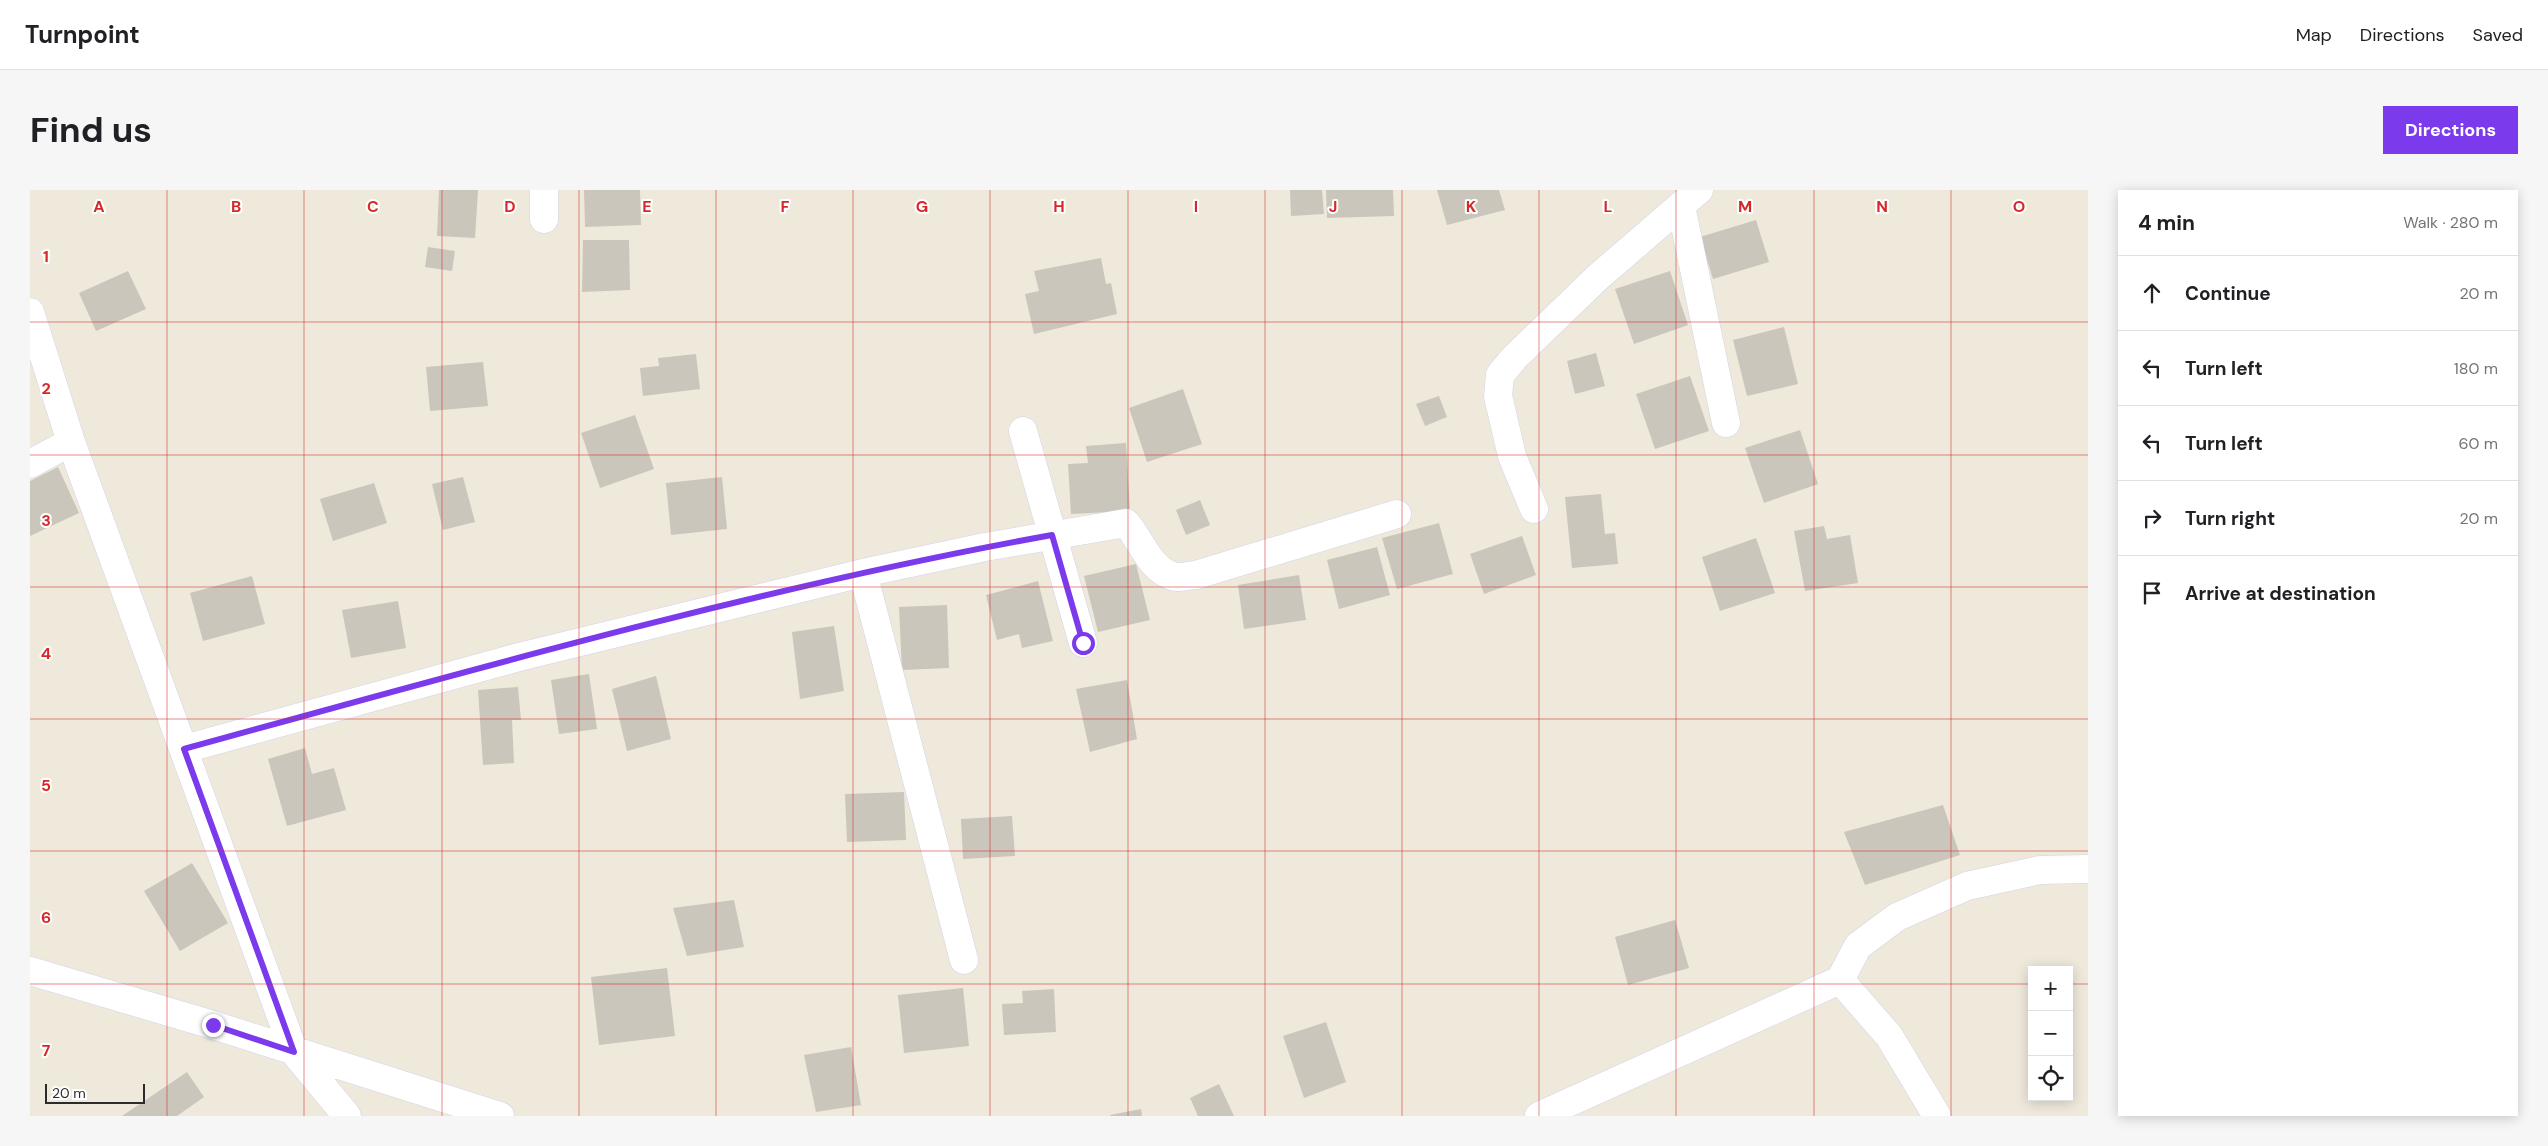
<!DOCTYPE html>
<meta charset="utf-8">
<style>
:root{--surface:#fff;--page:#f6f6f6;--text:#202124;--muted:#757577;--line:#e0e0e0;--accent:#7c3aed}
body{margin:0;font-family:"DM Sans",sans-serif;background:var(--page);color:var(--text)}
.controls{position:absolute;right:15px;bottom:15px;display:grid;overflow:hidden;border-radius:0px;box-shadow:0 2px 12px #0003}
.controls button{width:45px;height:45px;display:grid;place-items:center;padding:0;border:0;border-bottom:1px solid var(--line);background:var(--surface);color:var(--text);font:25px sans-serif}
.scale{position:absolute;left:15px;bottom:12px;width:100px;box-sizing:border-box;padding-left:5px;border:2px solid #2b2b2b;border-top:0;font-size:14px;line-height:18px;white-space:nowrap;color:#2b2b2b;-webkit-text-stroke:4px #fff;paint-order:stroke}
.stop{position:absolute;width:15px;height:15px;margin:-11px;border:4px solid #7c3aed;border-radius:50%;background:#fff}
.stop.end{background:#7c3aed;border-color:#fff;box-shadow:0 1px 5px #0008}
.list{margin:0;padding:0;list-style:none}
h2{display:flex;justify-content:space-between;align-items:center;height:65px;margin:0;padding:0 20px;font-size:21px}
h2 small{font-size:16px;font-weight:400;color:var(--muted)}
.list li{display:grid;grid-template-columns:32px 1fr auto;gap:15px;align-items:center;box-sizing:border-box;height:75px;padding:0 20px;border-top:1px solid var(--line)}
.list b{display:block;font-size:19px;white-space:nowrap}
.list em{font-size:16px;font-style:normal;color:var(--muted)}
.icon{flex:none;width:28px;height:28px;fill:none;stroke:currentColor;stroke-width:2;stroke-linecap:round;stroke-linejoin:round}
.map{position:relative;flex:none;width:2058px;height:926px;overflow:hidden;border-radius:0px}
header{display:flex;align-items:center;gap:30px;box-sizing:border-box;height:70px;padding:0 25px;background:var(--surface);border-bottom:1px solid var(--line)}
header strong{font-size:24px}
nav{display:flex;gap:28px;margin-inline-start:auto;font-size:18px}
.intro{display:flex;align-items:center;justify-content:space-between;box-sizing:border-box;height:120px;padding:0 30px}
h1{margin:0;font-size:35px}
.button{padding:12px 22px;border-radius:0px;background:var(--accent);color:#fff;font-size:18px;font-weight:700}
main{display:flex;gap:30px;padding:0 30px}
aside{flex:1;background:var(--surface);border-radius:0px;box-shadow:0 2px 12px #0003}
.map>svg:first-child{display:block}
.building{fill:#cac6bc}
.lines{fill:none;stroke-linecap:round;stroke-linejoin:round}
.minor-casing{stroke:#d1d3e6;stroke-width:29}
.minor{stroke:#fff;stroke-width:28}
.route{stroke:#7c3aed;stroke-width:6}
.grid{fill:none;stroke:#d62828;stroke-width:1;stroke-opacity:0.55}
.grid-label{font-size:16px;text-anchor:middle;font-weight:bold;fill:#d62828;stroke:#fff;stroke-width:4;stroke-linejoin:round;paint-order:stroke}
</style>
<header>
<strong>Turnpoint</strong>
<nav><a>Map</a><a>Directions</a><a>Saved</a></nav>
</header>
<div class="intro"><h1>Find us</h1><a class="button">Directions</a></div>
<main>
<div class="map">
<svg width="2058" height="926" viewBox="0 0 2058 926">
<rect width="100%" height="100%" fill="#efe9dc"/>
<path class="building" d="M 409,0 L 448,0 L 445,48 L 407,46 Z
M 554,0 L 610,0 L 611,35 L 555,37 Z
M 1260,0 L 1292,0 L 1294,24 L 1261,26 Z
M 1296,0 L 1363,0 L 1364,26 L 1297,28 Z
M 1407,0 L 1469,0 L 1475,20 L 1417,35 Z
M 1726,30 L 1739,72 L 1683,89 L 1670,47 Z
M 553,50 L 599,50 L 600,100 L 552,102 Z
M 398,57 L 425,61 L 422,81 L 395,77 Z
M 1071,68 L 1076,94 L 1081,93 L 1087,124 L 1004,144 L 995,104 L 1009,101 L 1004,81 Z
M 98,81 L 116,119 L 66,141 L 49,103 Z
M 1640,81 L 1658,135 L 1604,154 L 1585,99 Z
M 1754,137 L 1768,194 L 1717,206 L 1703,150 Z
M 1566,163 L 1575,196 L 1545,204 L 1537,171 Z
M 666,164 L 670,199 L 613,206 L 610,178 L 629,176 L 628,168 Z
M 453,172 L 458,216 L 400,221 L 396,177 Z
M 1660,186 L 1679,241 L 1625,259 L 1606,204 Z
M 1153,199 L 1172,254 L 1117,272 L 1099,218 Z
M 1409,206 L 1417,227 L 1395,236 L 1386,214 Z
M 605,225 L 624,279 L 570,298 L 551,243 Z
M 1770,240 L 1788,294 L 1734,313 L 1715,258 Z
M 1096,253 L 1100,321 L 1041,324 L 1038,274 L 1058,273 L 1056,256 Z
M 28,277 L 49,323 L 0,346 L 0,291 Z
M 433,287 L 445,332 L 413,340 L 402,294 Z
M 692,287 L 697,339 L 641,345 L 636,293 Z
M 344,293 L 357,333 L 303,351 L 290,309 Z
M 1571,304 L 1575,344 L 1585,343 L 1588,374 L 1542,378 L 1535,307 Z
M 1170,310 L 1180,335 L 1156,345 L 1146,320 Z
M 1409,333 L 1423,384 L 1367,399 L 1352,348 Z
M 1794,336 L 1797,349 L 1820,345 L 1828,393 L 1775,401 L 1764,341 Z
M 1492,346 L 1506,385 L 1454,404 L 1440,364 Z
M 1726,348 L 1745,403 L 1690,421 L 1672,367 Z
M 1347,357 L 1360,405 L 1309,419 L 1297,370 Z
M 1106,374 L 1120,430 L 1068,442 L 1054,386 Z
M 1269,385 L 1276,430 L 1214,439 L 1208,395 Z
M 222,386 L 235,434 L 173,451 L 160,403 Z
M 1008,391 L 1023,451 L 992,458 L 989,444 L 967,450 L 956,405 Z
M 368,411 L 376,458 L 321,468 L 312,420 Z
M 917,415 L 919,478 L 872,480 L 869,417 Z
M 804,436 L 814,501 L 770,509 L 762,442 Z
M 559,484 L 567,539 L 529,544 L 521,490 Z
M 626,486 L 641,549 L 597,561 L 582,499 Z
M 1097,490 L 1107,549 L 1060,562 L 1046,499 Z
M 488,497 L 491,530 L 482,530 L 484,573 L 453,575 L 448,500 Z
M 275,558 L 282,584 L 304,578 L 316,620 L 257,636 L 238,569 Z
M 874,602 L 876,650 L 817,652 L 815,604 Z
M 1913,615 L 1930,665 L 1835,695 L 1814,642 Z
M 982,626 L 985,666 L 933,669 L 931,629 Z
M 162,673 L 198,733 L 150,761 L 114,701 Z
M 704,710 L 714,757 L 657,766 L 643,718 Z
M 1645,730 L 1659,778 L 1598,795 L 1585,747 Z
M 637,778 L 645,846 L 569,855 L 561,787 Z
M 933,798 L 939,856 L 874,863 L 868,805 Z
M 1024,799 L 1026,842 L 974,845 L 972,814 L 993,813 L 992,801 Z
M 1296,832 L 1316,892 L 1274,908 L 1253,846 Z
M 821,857 L 831,915 L 786,922 L 774,865 Z
M 157,882 L 174,907 L 147,926 L 92,926 Z
M 1189,894 L 1204,926 L 1168,926 L 1160,908 Z
M 1111,919 L 1112,926 L 1081,926 L 1080,925 Z"/>
<g class="lines">
<defs>
<path id="minor" d="M 514,0 L 514,29
M 1651,16 L 1696,233
M 0,122 L 41,252 L 264,862 L 317,926
M 993,241 L 1053,453
M 0,274 L 41,252
M 1504,319 L 1482,266 L 1468,206 L 1470,185 L 1484,168 L 1568,87 L 1669,0
M 833,383 L 934,770
M 154,559 L 489,467 L 833,383 L 955,357 L 1096,333 C 1111,350 1119,378 1142,386 C 1148,389 1159,385 1166,385 L 1367,324
M 0,781 L 183,835 L 470,926
M 1810,790 L 1859,846 L 1907,926
M 1509,926 L 1810,790 L 1828,756 L 1867,727 L 1937,696 L 2010,680 L 2058,679"/>
</defs>
<use href="#minor" class="minor-casing"/>
<use href="#minor" class="minor"/>
</g>
<g class="lines">
<path class="route" d="M 183,835 L 264,862 L 154,559 C 441,480 729,398 1022,345 L 1053,453"/>
</g>
<path class="grid" d="M 137,0 L 137,926M 274,0 L 274,926M 412,0 L 412,926M 549,0 L 549,926M 686,0 L 686,926M 823,0 L 823,926M 960,0 L 960,926M 1098,0 L 1098,926M 1235,0 L 1235,926M 1372,0 L 1372,926M 1509,0 L 1509,926M 1646,0 L 1646,926M 1784,0 L 1784,926M 1921,0 L 1921,926M 0,132 L 2058,132M 0,265 L 2058,265M 0,397 L 2058,397M 0,529 L 2058,529M 0,661 L 2058,661M 0,794 L 2002,794M 2039,794 L 2058,794"/>
<g class="grid-label">
<text x="69" y="22">A</text>
<text x="206" y="22">B</text>
<text x="343" y="22">C</text>
<text x="480" y="22">D</text>
<text x="617" y="22">E</text>
<text x="755" y="22">F</text>
<text x="892" y="22">G</text>
<text x="1029" y="22">H</text>
<text x="1166" y="22">I</text>
<text x="1303" y="22">J</text>
<text x="1441" y="22">K</text>
<text x="1578" y="22">L</text>
<text x="1715" y="22">M</text>
<text x="1852" y="22">N</text>
<text x="1989" y="22">O</text>
<text x="16" y="72">1</text>
<text x="16" y="204">2</text>
<text x="16" y="336">3</text>
<text x="16" y="469">4</text>
<text x="16" y="601">5</text>
<text x="16" y="733">6</text>
<text x="16" y="866">7</text>
</g>
</svg>
<div class="controls">
<button>+</button>
<button>−</button>
<button><svg class="icon" aria-label="locate" viewBox="0 0 24 24"><circle cx="12" cy="12" r="6"/><path d="M12 2v4M12 18v4M2 12h4M18 12h4"/></svg></button>
</div>
<div class="scale">20 m</div>
<div class="stop" style="left:1053px;top:453px"></div>
<div class="stop end" style="left:183px;top:835px"></div>
</div>
<aside>
<h2>4 min<small>Walk · 280 m</small></h2>
<ul class="list">
<li><svg class="icon" aria-label="ahead" viewBox="0 0 24 24"><path d="M12 20V5M6 11l6-6 6 6"/></svg><div><b>Continue</b></div><em>20 m</em></li>
<li><svg class="icon" aria-label="left" viewBox="0 0 24 24"><path d="M17 20v-9H6M10 6l-5 5 5 5"/></svg><div><b>Turn left</b></div><em>180 m</em></li>
<li><svg class="icon" aria-label="left" viewBox="0 0 24 24"><path d="M17 20v-9H6M10 6l-5 5 5 5"/></svg><div><b>Turn left</b></div><em>60 m</em></li>
<li><svg class="icon" aria-label="right" viewBox="0 0 24 24"><path d="M7 20v-9h11M14 6l5 5-5 5"/></svg><div><b>Turn right</b></div><em>20 m</em></li>
<li><svg class="icon" aria-label="arrive" viewBox="0 0 24 24"><path d="M6 21V4h12l-3 4 3 4H6"/></svg><div><b>Arrive at destination</b></div></li>
</ul>
</aside>
</main>
